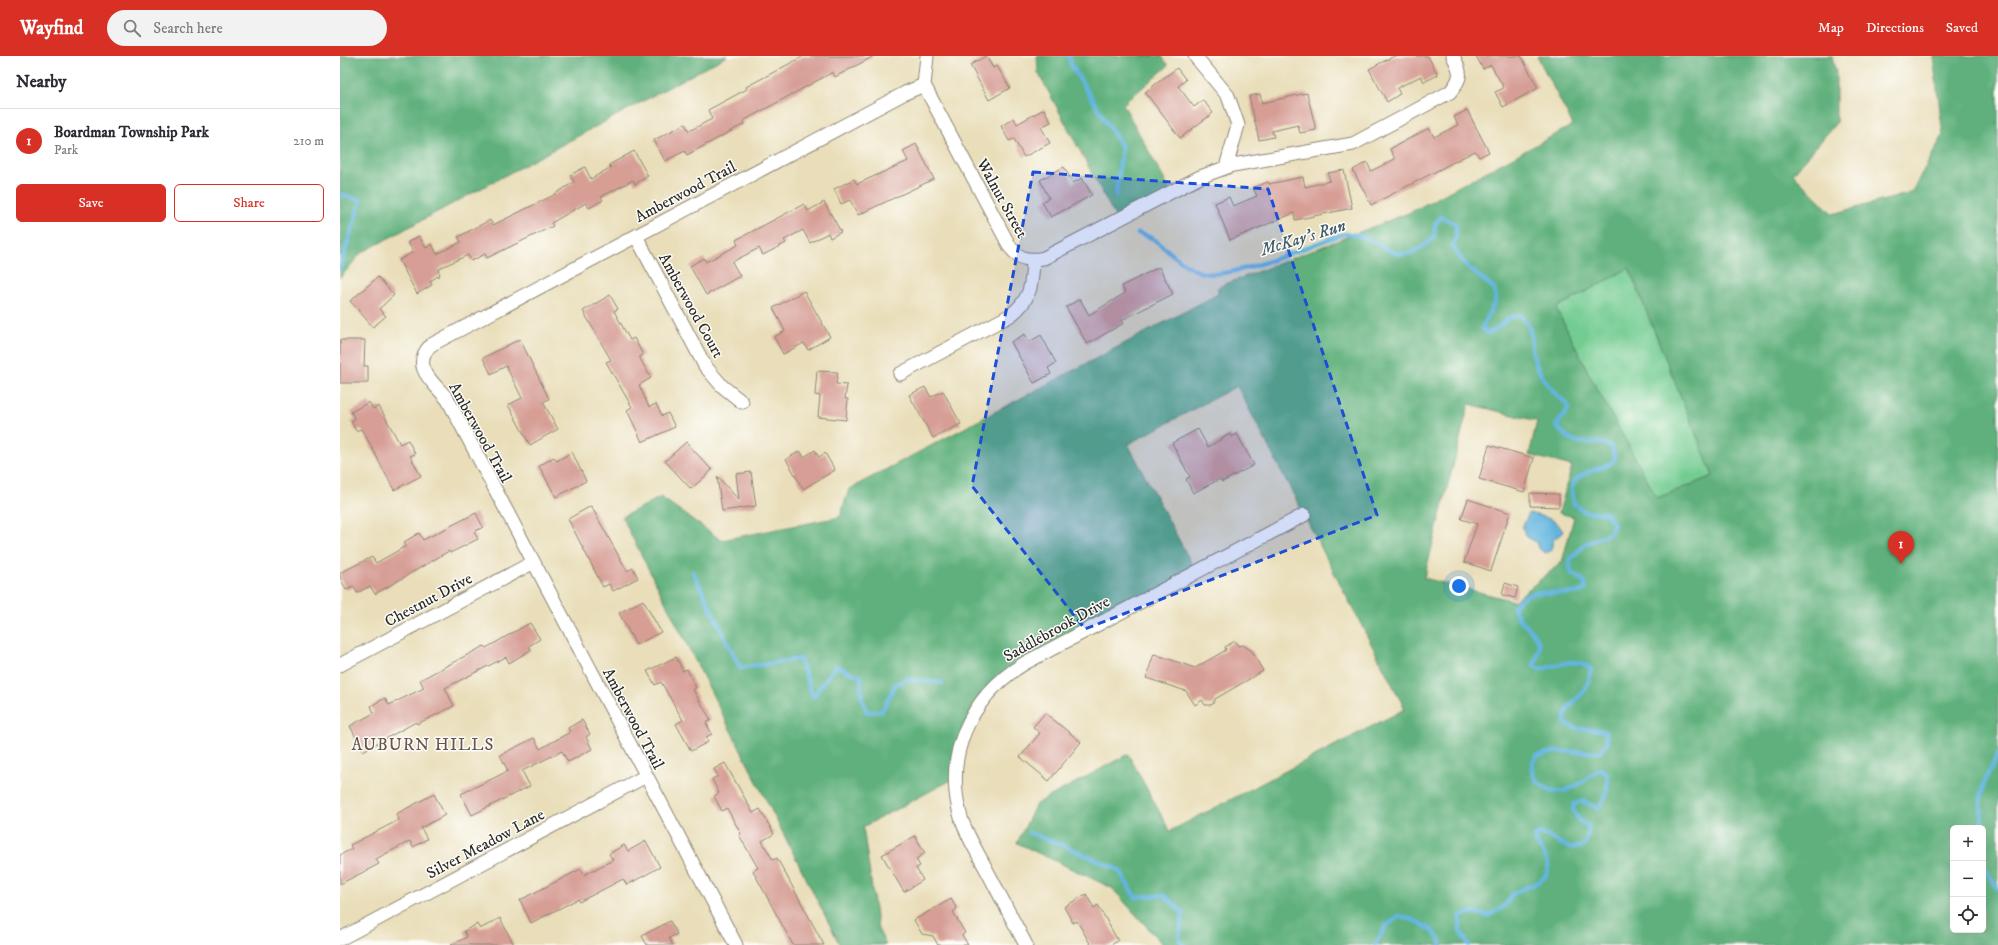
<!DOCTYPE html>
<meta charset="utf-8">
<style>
:root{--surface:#fff;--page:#f2f2f3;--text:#2b2b33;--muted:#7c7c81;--line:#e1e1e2;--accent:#d93025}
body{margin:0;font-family:"IM FELL DW Pica",serif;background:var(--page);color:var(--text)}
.controls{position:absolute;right:12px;bottom:12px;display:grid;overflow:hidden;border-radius:6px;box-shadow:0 4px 16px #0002}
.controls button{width:36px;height:36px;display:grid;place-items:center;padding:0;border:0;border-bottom:1px solid var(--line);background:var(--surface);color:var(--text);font:20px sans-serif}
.you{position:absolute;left:1119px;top:530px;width:14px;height:14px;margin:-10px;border:3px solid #fff;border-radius:50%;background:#1a73e8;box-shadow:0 0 0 6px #1a73e833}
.badge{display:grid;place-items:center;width:26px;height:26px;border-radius:50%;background:var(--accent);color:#fff;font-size:13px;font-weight:700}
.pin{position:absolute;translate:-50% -33px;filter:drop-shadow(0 1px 2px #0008)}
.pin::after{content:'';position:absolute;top:21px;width:14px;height:12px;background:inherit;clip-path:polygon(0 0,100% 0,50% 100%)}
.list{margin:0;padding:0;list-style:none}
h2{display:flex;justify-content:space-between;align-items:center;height:52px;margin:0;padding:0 16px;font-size:17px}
h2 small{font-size:13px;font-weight:400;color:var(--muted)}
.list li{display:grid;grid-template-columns:26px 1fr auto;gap:12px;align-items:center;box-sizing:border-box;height:64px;padding:0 16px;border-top:1px solid var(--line)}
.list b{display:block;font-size:15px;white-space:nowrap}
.list p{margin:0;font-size:13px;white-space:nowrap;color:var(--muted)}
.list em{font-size:13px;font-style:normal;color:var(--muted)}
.actions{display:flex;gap:8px;padding:12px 16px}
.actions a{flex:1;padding:9px 0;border:1px solid var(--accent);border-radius:6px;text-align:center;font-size:14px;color:var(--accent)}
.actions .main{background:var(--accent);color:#fff}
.icon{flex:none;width:22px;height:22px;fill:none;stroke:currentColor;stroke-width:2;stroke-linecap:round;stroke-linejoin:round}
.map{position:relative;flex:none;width:1658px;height:889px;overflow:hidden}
header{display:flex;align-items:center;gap:24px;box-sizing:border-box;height:56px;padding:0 20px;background:var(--accent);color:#fff}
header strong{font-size:19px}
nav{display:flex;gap:22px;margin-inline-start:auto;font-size:14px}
.search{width:280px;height:36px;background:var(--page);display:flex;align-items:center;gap:10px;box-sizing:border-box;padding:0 14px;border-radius:22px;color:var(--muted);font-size:15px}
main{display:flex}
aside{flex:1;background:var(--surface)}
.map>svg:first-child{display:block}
.green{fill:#73cc92;stroke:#4f7c5e}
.forest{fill:#5eb07c;stroke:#446e54;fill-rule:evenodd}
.water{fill:#64b5df;stroke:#487085}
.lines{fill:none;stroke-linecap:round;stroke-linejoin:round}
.stream{stroke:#64b5df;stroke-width:4.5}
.building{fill:#d69e95}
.street-casing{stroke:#8a8472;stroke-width:15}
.street{stroke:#fff;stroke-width:13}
.marked{fill:#1d4ed8;fill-opacity:0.2;stroke:#1d4ed8;stroke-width:3;stroke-dasharray:8 5;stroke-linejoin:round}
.labels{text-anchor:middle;stroke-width:3;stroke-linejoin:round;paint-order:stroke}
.street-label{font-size:16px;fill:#2b2b2b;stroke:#fdfcf7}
.water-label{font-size:17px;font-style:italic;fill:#3f5b6a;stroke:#fdfcf7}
.neighbourhood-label{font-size:17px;letter-spacing:1px;fill:#675350;stroke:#fdfcf7}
</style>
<header>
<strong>Wayfind</strong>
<div class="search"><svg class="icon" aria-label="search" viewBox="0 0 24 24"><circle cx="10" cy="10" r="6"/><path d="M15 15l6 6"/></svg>Search here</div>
<nav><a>Map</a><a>Directions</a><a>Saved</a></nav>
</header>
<main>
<aside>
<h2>Nearby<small></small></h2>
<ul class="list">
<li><span class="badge">1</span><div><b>Boardman Township Park</b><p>Park</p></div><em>210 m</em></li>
</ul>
<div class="actions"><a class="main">Save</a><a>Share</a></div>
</aside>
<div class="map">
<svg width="1658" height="889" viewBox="0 0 1658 889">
<rect width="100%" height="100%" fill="#fdfcf7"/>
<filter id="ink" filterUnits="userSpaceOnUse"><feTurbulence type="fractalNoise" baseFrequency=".025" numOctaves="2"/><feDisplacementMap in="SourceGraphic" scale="8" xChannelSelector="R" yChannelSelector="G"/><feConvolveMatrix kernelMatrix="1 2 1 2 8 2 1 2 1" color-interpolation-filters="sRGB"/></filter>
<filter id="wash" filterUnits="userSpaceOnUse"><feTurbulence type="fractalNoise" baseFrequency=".012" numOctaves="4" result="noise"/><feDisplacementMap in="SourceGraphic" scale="16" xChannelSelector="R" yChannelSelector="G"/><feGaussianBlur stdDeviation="0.9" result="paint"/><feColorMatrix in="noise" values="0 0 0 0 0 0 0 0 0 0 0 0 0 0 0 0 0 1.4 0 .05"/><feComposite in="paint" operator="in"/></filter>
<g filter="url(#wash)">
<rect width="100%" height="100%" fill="#e9deb9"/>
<path class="green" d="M 1289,212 L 1373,420 L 1317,442 L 1250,320 L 1216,252 Z"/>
<path class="forest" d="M 0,0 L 387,0 L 21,197 L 0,222 Z
M 697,0 L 822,0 L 828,10 L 783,48 L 831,136 L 777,164 L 698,16 Z
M 1197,0 L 1492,0 L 1496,17 L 1496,67 L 1453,118 L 1493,158 L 1571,137 L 1603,79 L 1593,0 L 1658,0 L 1658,889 L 823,889 L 772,832 L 677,787 L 696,748 L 788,698 L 830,775 L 1065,653 L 897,330 L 788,388 L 856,516 L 685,607 L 638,649 L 615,722 L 523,771 L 538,873 L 546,889 L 500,889 L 282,461 L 321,441 L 381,484 L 500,461 L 509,433 L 878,238 L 878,231 L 1071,156 L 1233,69 ZM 1289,212 L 1373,420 L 1317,442 L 1250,320 L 1216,252 ZM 1129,348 L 1197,365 L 1189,399 L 1232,410 L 1219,457 L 1234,461 L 1222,506 L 1174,545 L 1084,522 ZM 1613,772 L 1643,772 L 1643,874 L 1613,874 Z"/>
<path class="water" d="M 1189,457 C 1203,461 1216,461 1223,476 L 1213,484 L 1211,495 L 1205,497 L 1198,492 L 1196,486 L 1187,481 L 1182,472 Z"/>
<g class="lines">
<path class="stream" d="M 729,0 L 731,9 L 782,91 L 776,139
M 0,138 L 21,144 L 0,212
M 798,177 C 804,179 811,181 815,184 C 830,196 842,209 860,216 C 889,227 972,187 1004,178 C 1043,176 1054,222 1094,181 L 1095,168 L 1101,161 L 1116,168 L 1116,179 L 1113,189 C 1124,212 1135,217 1154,232 L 1156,243 L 1142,272 L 1148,277 C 1160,274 1160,263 1179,259 C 1198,273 1187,289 1196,308 C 1200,318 1208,331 1217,339 C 1222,344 1226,345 1229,352 L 1216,370 C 1222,376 1230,385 1239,386 C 1253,388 1257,384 1271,390 L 1275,402 L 1273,406 C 1261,414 1234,416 1232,432 C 1232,437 1233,443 1234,448 L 1245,456 L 1266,457 L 1274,468 L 1270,477 L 1245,488 L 1229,505 L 1231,517 L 1244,525 L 1246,533 C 1223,546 1193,524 1174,550 C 1176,567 1198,575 1199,589 C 1199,595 1196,604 1194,610 L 1200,613 C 1219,610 1234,599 1251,613 C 1250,619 1249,626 1246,632 C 1239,644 1222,651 1225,667 C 1238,677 1252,670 1266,676 L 1267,687 L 1260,696 C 1235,697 1220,692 1196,700 C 1194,704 1191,711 1192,715 C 1195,728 1211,737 1223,735 C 1237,732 1250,720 1260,712 L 1267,718 C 1268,732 1268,741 1258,752 L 1242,745 L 1234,748 L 1233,753 L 1239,765 L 1249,770 L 1245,789 C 1224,798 1219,781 1198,777 L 1195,781 C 1196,791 1207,798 1208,808 C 1210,829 1185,829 1173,838 C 1170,841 1169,845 1166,848 C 1161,853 1154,857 1148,860 L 1134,856 L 1120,860 L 1120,875 L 1129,889
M 353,516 L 400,612 L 460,603 L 473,641 L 496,610 L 521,621 L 521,640 L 527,656 L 542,655 L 555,629 L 566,623 L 602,627
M 1642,772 C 1643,761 1640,751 1641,740 C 1642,726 1652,712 1658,699
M 689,777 L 725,790 L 779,814 L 795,841 L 824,839 L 843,857 L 839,883 L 843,889
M 1643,810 L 1658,833
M 1035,889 L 1045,871 L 1059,860 C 1074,863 1098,873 1101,889"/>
</g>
<g id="blocks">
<path class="building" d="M 464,0 L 534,0 L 495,21 L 493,16 L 403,65 L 404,68 L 347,99 L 345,95 L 325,105 L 314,84 L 345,68 L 349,75 L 372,63 L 368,54 L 407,33 L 406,31 Z
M 646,0 L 653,12 L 657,10 L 670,32 L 649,44 L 630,9 Z
M 1054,0 L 1088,0 L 1098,19 L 1084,26 L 1081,20 L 1057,32 L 1060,38 L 1047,46 L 1029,13 Z
M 1136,0 L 1181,0 L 1198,32 L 1163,51 L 1155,36 L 1164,32 L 1151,9 L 1143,13 Z
M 837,12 L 846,24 L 838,30 L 854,51 L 863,44 L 873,57 L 840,82 L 805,36 Z
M 967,37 L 976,74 L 960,77 L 958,69 L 932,75 L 934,81 L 919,84 L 909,40 L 920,38 L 922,47 Z
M 704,53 L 711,66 L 701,71 L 710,87 L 684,101 L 674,83 L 669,85 L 661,70 L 674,62 L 677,68 Z
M 1127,54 L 1149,96 L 1139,101 L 1135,95 L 1031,149 L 1013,114 L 1027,106 L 1031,115 L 1055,103 L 1050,93 L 1089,72 L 1094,81 L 1118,69 L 1114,61 Z
M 576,88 L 594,123 L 518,159 L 510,144 L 501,148 L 494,133 L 514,123 L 517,128 L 568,105 L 563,95 Z
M 294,95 L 308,120 L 295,128 L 293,124 L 261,141 L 263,144 L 249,152 L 246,147 L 211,167 L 213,170 L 147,202 L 145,198 L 131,205 L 128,199 L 104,210 L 98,214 L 100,219 L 90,225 L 92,229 L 77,238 L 59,204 L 73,196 L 68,186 L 79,180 L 86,192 L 92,188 L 97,198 L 121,186 L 118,181 L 150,164 L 153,169 L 212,140 L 234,126 L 230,119 L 245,111 L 251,123 L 271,111 L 269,109 Z
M 724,111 L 733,127 L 742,122 L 752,139 L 711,161 L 702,146 L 709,142 L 700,124 Z
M 1004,114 L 1012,152 L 955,164 L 954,157 L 890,184 L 875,147 L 889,141 L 893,150 L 917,140 L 913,132 L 928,126 L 929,128 L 963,121 L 965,131 L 990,125 L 988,117 Z
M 484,146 L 501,176 L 490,182 L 488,177 L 470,187 L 463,174 L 444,184 L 446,187 L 423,199 L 419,192 L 392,206 L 400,220 L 366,239 L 350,210 L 364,202 L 366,206 L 398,189 L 396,184 L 464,148 L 468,155 Z
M 819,211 L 833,238 L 782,264 L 784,267 L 747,288 L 726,251 L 740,243 L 749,259 L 785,237 L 782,230 Z
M 38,221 L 54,239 L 39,253 L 46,260 L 33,271 L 10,245 Z
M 464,235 L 490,281 L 468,294 L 464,287 L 443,298 L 434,281 L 445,275 L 433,252 Z
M 270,239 L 278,253 L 274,255 L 290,284 L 294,282 L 303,299 L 299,301 L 311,322 L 299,329 L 309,351 L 316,348 L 322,360 L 328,357 L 335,371 L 302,386 L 287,354 L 292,351 L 266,306 L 271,304 L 243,255 Z
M 685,278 L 689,286 L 701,279 L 716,307 L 708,312 L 711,318 L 694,327 L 671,286 Z
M 180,283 L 209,343 L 203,346 L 218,373 L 190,389 L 168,349 L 182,342 L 166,310 L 151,318 L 143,302 Z
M 0,284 L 25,284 L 24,310 L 28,310 L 28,327 L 0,327 Z
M 477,315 L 498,316 L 496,328 L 507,329 L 505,343 L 508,343 L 506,364 L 478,361 L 480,340 L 475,339 Z
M 585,331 L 591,341 L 603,335 L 621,368 L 593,382 L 569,339 Z
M 29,346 L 33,353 L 39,350 L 60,388 L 68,384 L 75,398 L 70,400 L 81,420 L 54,434 L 29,386 L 21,373 L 16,375 L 11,365 L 15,363 L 11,356 Z
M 858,373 L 868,391 L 890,378 L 892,381 L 897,378 L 914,409 L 882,426 L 880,423 L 853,437 L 846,423 L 850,421 L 832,387 Z
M 346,386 L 372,414 L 351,433 L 325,405 Z
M 1149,389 L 1194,402 L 1184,436 L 1139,423 Z
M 475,394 L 479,401 L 485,397 L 495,414 L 463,433 L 446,403 L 460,395 L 464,401 Z
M 232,396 L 246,425 L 216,441 L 199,410 L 214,401 L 217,405 Z
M 411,416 L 416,450 L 382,455 L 377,420 L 399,444 L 396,418 Z
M 1190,437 L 1219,438 L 1219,451 L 1190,450 Z
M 1128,443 L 1170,457 L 1151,515 L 1124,506 L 1137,468 L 1121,463 Z
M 251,450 L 287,515 L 293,512 L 298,522 L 273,535 L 269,528 L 263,531 L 228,463 Z
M 136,457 L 143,471 L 134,476 L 138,483 L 110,497 L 109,495 L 35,538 L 30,530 L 17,537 L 14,531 L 6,534 L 0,521 L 0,517 L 32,501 L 36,507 L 66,490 L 64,486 L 79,477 L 83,484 Z
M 1165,527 L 1178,531 L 1175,542 L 1162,539 Z
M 303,544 L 321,576 L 296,589 L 279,557 Z
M 190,567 L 200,583 L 189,590 L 191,594 L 169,607 L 166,601 L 105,632 L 114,650 L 77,668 L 76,666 L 23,695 L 10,670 L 34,657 L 31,650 L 45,642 L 49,649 L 84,632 L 80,624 L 144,590 L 146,592 Z
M 895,585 L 898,590 L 903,589 L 912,595 L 923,615 L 875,643 L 873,648 L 870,649 L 865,649 L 862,644 L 855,649 L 846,635 L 806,622 L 814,598 L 855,612 L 886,594 L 885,591 Z
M 336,601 L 343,615 L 347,613 L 356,632 L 353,634 L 371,664 L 366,667 L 372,678 L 366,681 L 368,686 L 351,695 L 336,668 L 343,664 L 321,626 L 315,629 L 307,615 Z
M 705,657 L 741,686 L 709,725 L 680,701 L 700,677 L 693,671 Z
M 242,664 L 250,678 L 246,681 L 252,693 L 228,706 L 222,695 L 182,715 L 190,730 L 132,759 L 121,738 L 168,715 L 160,699 L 194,682 L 200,693 L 230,676 L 228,672 Z
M 385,707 L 413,757 L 420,753 L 434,778 L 422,785 L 433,804 L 437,802 L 484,889 L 453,889 L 413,815 L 418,812 L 399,779 L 401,778 L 387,752 L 382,755 L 374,740 L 379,737 L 372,723 L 378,720 L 374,713 Z
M 94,738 L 105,759 L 81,772 L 87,783 L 73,791 L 70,785 L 36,803 L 39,808 L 0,828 L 0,799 L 12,793 L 10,789 L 59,764 L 56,758 Z
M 575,780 L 585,797 L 576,803 L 580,810 L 576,812 L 583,824 L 564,836 L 542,799 Z
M 306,785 L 320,811 L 287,829 L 283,823 L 239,846 L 238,843 L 191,867 L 180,844 L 241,813 L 244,819 L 273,804 L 269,798 L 284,789 L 288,795 Z
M 746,838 L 754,852 L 758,849 L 778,885 L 771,889 L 751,889 L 737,865 L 733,867 L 724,851 Z
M 611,843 L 617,853 L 613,856 L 625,877 L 622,879 L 628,889 L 598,889 L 593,880 L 582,878 L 574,864 Z
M 160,862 L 174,889 L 111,889 L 127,881 L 124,875 L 137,868 L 140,873 Z
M 330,865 L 337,878 L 329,882 L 333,889 L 307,889 L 302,880 Z"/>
</g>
</g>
<g filter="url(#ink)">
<use href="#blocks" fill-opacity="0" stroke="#8a8472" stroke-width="1"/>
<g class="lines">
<defs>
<path id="street" d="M 587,0 L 584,29 L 670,191 C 680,204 689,205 704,202 L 860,121 L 893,109 L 1013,88 L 1110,36 C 1122,22 1122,17 1113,0
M 855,0 L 888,40 L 898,69 L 886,111
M 296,180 L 365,310 L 382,330 L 402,346
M 560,318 L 671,259 C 691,243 692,229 693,204
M 0,609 L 192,507
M 0,883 L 306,720
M 396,889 L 108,344 C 95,327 69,311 91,289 L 565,37 L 584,29
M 686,889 C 672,863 659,837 645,811 C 637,796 628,781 622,765 C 602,701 629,641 685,607 L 964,459"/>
</defs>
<use href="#street" class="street-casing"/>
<use href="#street" class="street"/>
</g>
</g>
<path class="marked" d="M 693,116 L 928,133 L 1037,459 L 745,573 L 632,430 Z"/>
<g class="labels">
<g class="street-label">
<text transform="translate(345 135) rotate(-28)" y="6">Amberwood Trail</text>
<text transform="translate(663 142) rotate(61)" y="6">Walnut Street</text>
<text transform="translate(352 249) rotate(61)" y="6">Amberwood Court</text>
<text transform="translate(141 376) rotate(61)" y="6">Amberwood Trail</text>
<text transform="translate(88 543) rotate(-28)" y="6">Chestnut Drive</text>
<text transform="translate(716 572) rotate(-29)" y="6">Saddlebrook Drive</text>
<text transform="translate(294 662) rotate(62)" y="6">Amberwood Trail</text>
<text transform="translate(145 787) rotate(-28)" y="6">Silver Meadow Lane</text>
</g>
<g class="water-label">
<text transform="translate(963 181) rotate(-17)" y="6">McKay's Run</text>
</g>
<g class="neighbourhood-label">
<text x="83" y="694">AUBURN HILLS</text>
</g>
</g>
</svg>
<div class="controls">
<button>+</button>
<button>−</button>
<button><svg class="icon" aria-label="locate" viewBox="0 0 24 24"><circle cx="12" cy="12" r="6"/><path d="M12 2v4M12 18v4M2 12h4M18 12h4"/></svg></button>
</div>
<div class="you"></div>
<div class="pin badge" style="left:1561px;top:508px">1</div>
</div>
</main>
